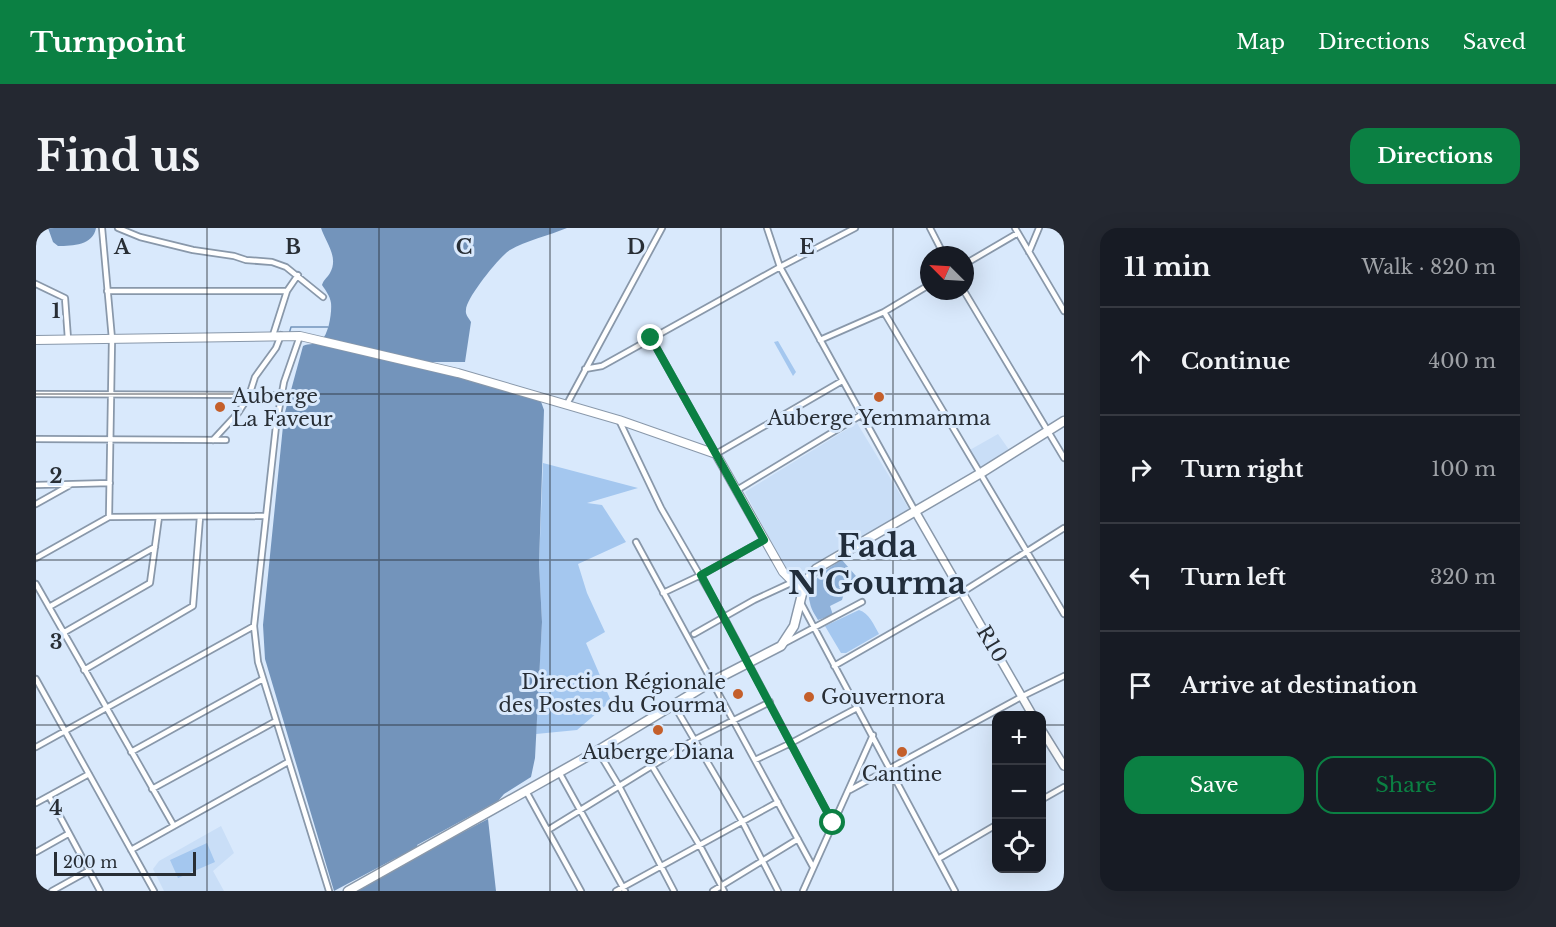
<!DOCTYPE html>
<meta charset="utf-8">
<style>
:root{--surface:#171b24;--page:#242831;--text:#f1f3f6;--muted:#9ea1a6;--line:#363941;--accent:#0b8043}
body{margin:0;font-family:"Libre Baskerville",serif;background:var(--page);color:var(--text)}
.controls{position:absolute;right:18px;bottom:18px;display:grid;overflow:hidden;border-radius:12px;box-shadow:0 6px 24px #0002}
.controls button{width:54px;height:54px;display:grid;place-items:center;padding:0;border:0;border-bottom:2px solid var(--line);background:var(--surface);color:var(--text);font:30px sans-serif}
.compass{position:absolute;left:884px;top:18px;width:54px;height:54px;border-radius:50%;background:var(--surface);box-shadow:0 6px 24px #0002;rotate:294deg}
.scale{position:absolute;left:18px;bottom:15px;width:142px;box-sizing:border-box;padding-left:6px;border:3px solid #282e35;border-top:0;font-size:16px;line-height:21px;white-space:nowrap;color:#282e35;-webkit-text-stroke:4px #d9e9fc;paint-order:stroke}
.stop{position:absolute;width:18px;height:18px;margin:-14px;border:4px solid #0b8043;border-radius:50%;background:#fff}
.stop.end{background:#0b8043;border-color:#fff;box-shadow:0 2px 6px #0008}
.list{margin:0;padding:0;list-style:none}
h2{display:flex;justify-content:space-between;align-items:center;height:78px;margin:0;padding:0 24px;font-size:26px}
h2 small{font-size:20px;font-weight:400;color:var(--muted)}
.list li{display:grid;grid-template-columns:39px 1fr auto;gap:18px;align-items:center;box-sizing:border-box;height:108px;padding:0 24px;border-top:2px solid var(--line)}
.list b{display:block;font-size:22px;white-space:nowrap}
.list em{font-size:20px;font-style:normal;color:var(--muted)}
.actions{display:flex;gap:12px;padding:18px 24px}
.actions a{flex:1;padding:14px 0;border:2px solid var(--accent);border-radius:18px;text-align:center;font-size:21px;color:var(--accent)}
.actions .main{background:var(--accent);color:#fff}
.icon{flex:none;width:33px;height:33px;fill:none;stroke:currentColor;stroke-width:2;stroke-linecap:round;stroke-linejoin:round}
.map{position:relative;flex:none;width:1028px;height:663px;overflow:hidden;border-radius:18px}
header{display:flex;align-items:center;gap:36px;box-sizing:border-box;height:84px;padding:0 30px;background:var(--accent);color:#fff}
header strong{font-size:28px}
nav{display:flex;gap:33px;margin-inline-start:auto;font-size:21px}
.intro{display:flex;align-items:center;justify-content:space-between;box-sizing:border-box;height:144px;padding:0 36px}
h1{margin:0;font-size:42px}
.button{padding:15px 27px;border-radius:18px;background:var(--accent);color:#fff;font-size:21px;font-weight:700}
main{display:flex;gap:36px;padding:0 36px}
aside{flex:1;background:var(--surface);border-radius:18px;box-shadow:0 6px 24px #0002}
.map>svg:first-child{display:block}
.built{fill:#c9def7}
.green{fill:#a4c7ef}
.forest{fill:#90b2da}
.water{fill:#7394bb}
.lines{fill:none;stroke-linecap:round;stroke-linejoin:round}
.stream{stroke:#7394bb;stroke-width:1.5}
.minor-casing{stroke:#8998aa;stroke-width:8}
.secondary-casing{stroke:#8998aa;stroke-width:10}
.primary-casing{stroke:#8998aa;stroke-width:10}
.trunk-casing{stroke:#8998aa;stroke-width:11}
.minor{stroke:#fff;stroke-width:4.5}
.secondary{stroke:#fff;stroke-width:7}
.primary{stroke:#fff;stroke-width:8}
.trunk{stroke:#fff;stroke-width:8}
.route{stroke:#0b8043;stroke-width:8}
.grid{fill:none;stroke:#282e35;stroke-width:1.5;stroke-opacity:0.55}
.poi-dot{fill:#c45f2b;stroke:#d9e9fc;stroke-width:2}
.labels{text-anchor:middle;stroke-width:6;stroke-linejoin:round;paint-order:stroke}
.poi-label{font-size:20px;fill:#282e35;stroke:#d9e9fc}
.street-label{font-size:20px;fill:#282e35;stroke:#d9e9fc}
.town-label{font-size:32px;font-weight:bold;fill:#222e3c;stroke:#d9e9fc}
.grid-label{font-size:20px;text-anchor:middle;font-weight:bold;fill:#282e35;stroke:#d9e9fc;stroke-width:6;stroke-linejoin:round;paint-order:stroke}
</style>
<header>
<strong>Turnpoint</strong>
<nav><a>Map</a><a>Directions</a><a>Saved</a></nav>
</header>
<div class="intro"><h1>Find us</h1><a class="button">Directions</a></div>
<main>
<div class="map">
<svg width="1028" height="663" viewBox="0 0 1028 663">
<rect width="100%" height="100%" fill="#d9e9fc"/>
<path class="built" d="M 821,195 L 873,281 L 759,348 L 750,342 L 709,264 Z
M 962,206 L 976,226 L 945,245 L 932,223 Z
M 185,598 L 198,625 L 177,643 L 188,663 L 128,663 L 117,641 L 123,633 Z"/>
<path class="green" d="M 742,113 L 760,144 L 757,148 L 738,114 Z
M 507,235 L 602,260 L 551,275 L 566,277 L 590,314 L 542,336 L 551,365 L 569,404 L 550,415 L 575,473 L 541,502 L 500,506 L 506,394 L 503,336 Z
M 823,382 C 833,385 838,397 843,406 L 810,425 L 805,425 L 789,398 Z
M 171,615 L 179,634 L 142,650 L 134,632 Z"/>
<path class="forest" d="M 806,332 L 820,348 L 813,357 L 803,359 L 808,365 L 806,372 L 794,378 L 797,387 L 782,392 C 779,387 775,381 774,375 C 768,355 792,340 806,332 Z"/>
<path class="water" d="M 12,0 L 60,0 C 57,17 37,18 22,18 L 17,14 Z
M 285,0 L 531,0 C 514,7 489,13 474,22 C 464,28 430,70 430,82 C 429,87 433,90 435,94 L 429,134 L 384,134 L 503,168 L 508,182 L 503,336 L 506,394 L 499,530 L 495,549 L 468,566 L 462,573 L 381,617 L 385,626 L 452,591 L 460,663 L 321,663 L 363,638 L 360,630 L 298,663 L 229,431 L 227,397 L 248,188 L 267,118 C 273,115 280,117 285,113 C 293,106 296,84 295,75 C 294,68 290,63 286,57 C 288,51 291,50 294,45 C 303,29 290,15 285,0 Z"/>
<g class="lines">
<path class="stream" d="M 253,106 L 255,99 L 292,99"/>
<defs>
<path id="minor" d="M 66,0 L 76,111 L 73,289
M 82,0 L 104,9 L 157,22 L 198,28 L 210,32 L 236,34 L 250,39 L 287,69
M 731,0 L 744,39 L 879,283
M 894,0 L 908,27
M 979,0 L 1028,83
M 993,24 L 1003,0
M 929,36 L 982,5
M 0,56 L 29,70 L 32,111
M 71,63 L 251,63
M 928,63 L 1028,230
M 848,84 L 1028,386
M 237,107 L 251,63 L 262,47
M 264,108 L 248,154 L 240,198 L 218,398 L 222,434 L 293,663
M 615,110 L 680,226 L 806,153
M 784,112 L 848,84 L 893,57
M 549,141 L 566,138 L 744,39 L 819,0
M 0,166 L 246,167
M 531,176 L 626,0
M 583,192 L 625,280 L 688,389 L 797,595
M 0,211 L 190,212
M 177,212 L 202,185 L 213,168 L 219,149 L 240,120 L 245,107
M 0,257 L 74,255
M 701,262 L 825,187
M 0,276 L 34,257
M 600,314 L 777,639
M 0,330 L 73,289 L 230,288
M 0,356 L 138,598
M 627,365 L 665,347 L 728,312
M 765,375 L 919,663
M 13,379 L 119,319
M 27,405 L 114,355 L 123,289
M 658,406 L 718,372 L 757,354
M 747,416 L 826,374
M 798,438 L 925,365 L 1028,300
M 48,442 L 157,378 L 164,289
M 0,451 L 118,663
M 638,477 L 707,595 L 742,663
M 0,519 L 218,398
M 562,523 L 583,558 L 638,663
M 95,524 L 227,451
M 719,532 L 755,515 L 821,480
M 616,538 L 664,618 L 688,663
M 523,544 L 589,663
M 116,561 L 240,493
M 814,562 L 987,468 L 1028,448
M 490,563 L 545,663
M 13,568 L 64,663
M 1005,572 L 1028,559
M 0,575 L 53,546
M 512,602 L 658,512 L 734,474
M 95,622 L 252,534
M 0,624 L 32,606
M 902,631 L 960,597
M 16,663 L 52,643
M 580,663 L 742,574
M 677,663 L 762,611
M 767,663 L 837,507"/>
<path id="secondary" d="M 879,283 L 997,488
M 1005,501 L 1028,538"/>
<path id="primary" d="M 0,112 L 264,108 L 422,145 L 583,192 L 680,226 L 747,344 L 757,354 L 766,360"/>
<path id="trunk" d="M 312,663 L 561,523 L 677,453 L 745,418 L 758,398 L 769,354 L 780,341 L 945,245 L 1028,193"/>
</defs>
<use href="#minor" class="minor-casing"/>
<use href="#secondary" class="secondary-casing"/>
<use href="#primary" class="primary-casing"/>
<use href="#trunk" class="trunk-casing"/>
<use href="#minor" class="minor"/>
<use href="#secondary" class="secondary"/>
<use href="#primary" class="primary"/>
<use href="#trunk" class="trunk"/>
</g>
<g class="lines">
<path class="route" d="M 615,110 L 728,312 L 665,347 L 797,595"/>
</g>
<path class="grid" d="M 171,0 L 171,663M 343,0 L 343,663M 514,0 L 514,663M 685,0 L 685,663M 857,0 L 857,663M 0,166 L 1028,166M 0,332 L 1028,332M 0,497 L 960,497M 1005,497 L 1028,497"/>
<g class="poi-dot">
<circle cx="843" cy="169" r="6"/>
<circle cx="184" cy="179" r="6"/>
<circle cx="702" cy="466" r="6"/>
<circle cx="773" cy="469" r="6"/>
<circle cx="622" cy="502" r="6"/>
<circle cx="866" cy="524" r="6"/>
</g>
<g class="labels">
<g class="poi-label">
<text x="196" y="175" text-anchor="start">Auberge<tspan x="196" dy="23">La Faveur</tspan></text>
<text x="843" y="197">Auberge Yemmamma</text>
<text x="690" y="461" text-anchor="end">Direction Régionale<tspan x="690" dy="23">des Postes du Gourma</tspan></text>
<text x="785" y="476" text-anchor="start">Gouvernora</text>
<text x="622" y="531">Auberge Diana</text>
<text x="866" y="553">Cantine</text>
</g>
<g class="street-label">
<text transform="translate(956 416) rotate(59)" y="7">R10</text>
</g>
<g class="town-label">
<text x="841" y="329">Fada<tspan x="841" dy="37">N'Gourma</tspan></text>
</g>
</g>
<g class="grid-label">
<text x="86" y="26">A</text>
<text x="257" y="26">B</text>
<text x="428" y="26">C</text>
<text x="600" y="26">D</text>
<text x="771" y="26">E</text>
<text x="20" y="90">1</text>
<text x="20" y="255">2</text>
<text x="20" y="421">3</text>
<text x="20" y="587">4</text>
</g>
</svg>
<div class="controls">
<button>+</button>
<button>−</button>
<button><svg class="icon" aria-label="locate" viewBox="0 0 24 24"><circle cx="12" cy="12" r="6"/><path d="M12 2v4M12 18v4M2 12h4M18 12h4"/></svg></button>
</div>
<svg class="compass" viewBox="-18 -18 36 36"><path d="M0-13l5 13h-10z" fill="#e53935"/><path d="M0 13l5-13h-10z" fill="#9ea1a6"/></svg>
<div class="scale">200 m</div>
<div class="stop" style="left:797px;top:595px"></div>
<div class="stop end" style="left:615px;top:110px"></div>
</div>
<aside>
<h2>11 min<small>Walk · 820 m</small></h2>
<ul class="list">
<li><svg class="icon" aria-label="ahead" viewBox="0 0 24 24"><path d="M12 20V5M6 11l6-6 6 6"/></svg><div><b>Continue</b></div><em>400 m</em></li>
<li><svg class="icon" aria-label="right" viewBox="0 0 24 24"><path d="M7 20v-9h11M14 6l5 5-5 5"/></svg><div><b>Turn right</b></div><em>100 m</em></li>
<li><svg class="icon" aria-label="left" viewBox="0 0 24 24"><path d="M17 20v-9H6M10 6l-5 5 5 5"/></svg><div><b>Turn left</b></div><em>320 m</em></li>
<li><svg class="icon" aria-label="arrive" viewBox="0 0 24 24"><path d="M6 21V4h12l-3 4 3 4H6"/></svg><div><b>Arrive at destination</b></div></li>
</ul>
<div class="actions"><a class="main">Save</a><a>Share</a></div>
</aside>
</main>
